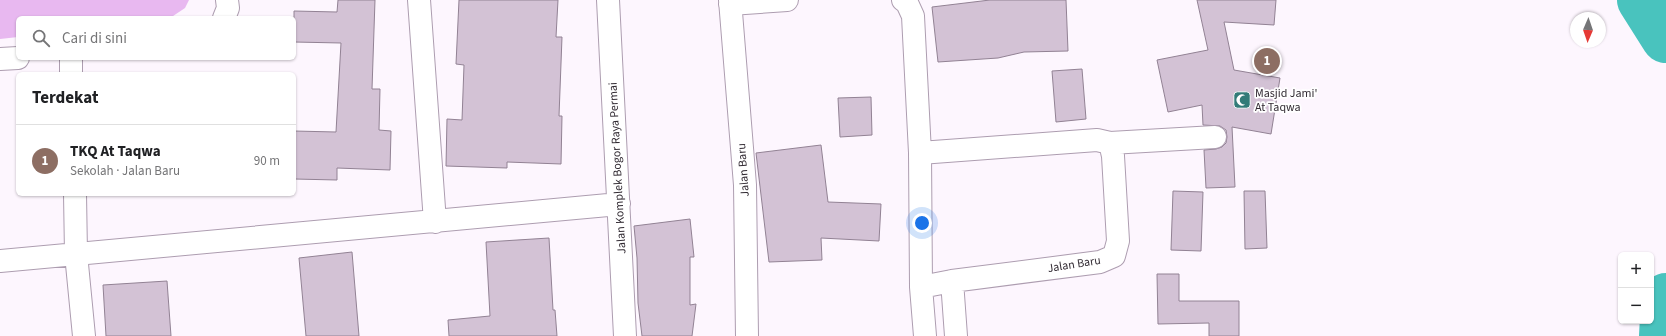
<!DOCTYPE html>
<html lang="id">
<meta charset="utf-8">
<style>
:root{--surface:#fff;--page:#f6f6f6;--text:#202124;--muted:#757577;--line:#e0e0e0;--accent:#d93025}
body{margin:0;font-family:"Source Sans 3",sans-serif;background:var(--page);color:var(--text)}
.controls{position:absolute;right:12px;bottom:12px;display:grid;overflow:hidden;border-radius:6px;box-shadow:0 1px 3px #0004}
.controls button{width:36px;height:36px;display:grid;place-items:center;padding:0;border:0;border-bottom:1px solid var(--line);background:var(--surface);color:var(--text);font:20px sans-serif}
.compass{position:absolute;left:1570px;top:12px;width:36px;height:36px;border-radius:50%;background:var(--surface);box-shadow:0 1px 3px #0004;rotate:182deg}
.you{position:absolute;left:922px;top:223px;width:14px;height:14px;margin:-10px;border:3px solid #fff;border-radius:50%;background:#1a73e8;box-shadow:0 0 0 6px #1a73e833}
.badge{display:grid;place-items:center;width:26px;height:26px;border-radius:50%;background:var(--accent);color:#fff;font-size:13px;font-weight:700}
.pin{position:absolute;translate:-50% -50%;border:2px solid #fff;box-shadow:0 1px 4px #0006}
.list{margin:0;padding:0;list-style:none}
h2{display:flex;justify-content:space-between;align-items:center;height:52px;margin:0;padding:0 16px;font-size:17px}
h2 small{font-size:13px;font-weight:400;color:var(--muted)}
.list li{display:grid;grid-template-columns:26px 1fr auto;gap:12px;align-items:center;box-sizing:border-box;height:72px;padding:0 16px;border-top:1px solid var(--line)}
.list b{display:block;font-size:15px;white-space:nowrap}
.list p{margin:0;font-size:13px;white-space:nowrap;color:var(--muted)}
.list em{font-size:13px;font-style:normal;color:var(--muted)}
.icon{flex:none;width:22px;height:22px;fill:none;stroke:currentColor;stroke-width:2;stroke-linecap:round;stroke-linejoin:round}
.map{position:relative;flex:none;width:1666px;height:336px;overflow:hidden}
.search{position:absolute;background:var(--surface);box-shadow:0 1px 3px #0004;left:16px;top:16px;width:280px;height:44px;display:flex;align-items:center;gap:10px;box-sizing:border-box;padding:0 14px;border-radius:6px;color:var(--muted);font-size:15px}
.panel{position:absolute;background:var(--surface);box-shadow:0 1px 3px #0004;left:16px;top:72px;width:280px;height:124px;border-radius:6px}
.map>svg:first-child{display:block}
.green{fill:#e8b8f0}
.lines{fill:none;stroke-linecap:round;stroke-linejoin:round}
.river{stroke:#49c3be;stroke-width:50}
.building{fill:#d3c2d5;stroke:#928294}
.minor-casing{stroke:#ad9db0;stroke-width:24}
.minor{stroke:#fff;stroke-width:22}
.labels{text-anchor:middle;stroke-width:3.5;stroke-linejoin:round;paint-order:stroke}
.poi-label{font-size:12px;fill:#322b33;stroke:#fff;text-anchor:start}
.street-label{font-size:12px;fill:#322b33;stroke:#fff}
</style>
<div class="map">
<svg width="1666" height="336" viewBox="0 0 1666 336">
<rect width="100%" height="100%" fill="#fdf6fe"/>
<path class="green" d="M 0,0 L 189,0 L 185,8 L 170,18 L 18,18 L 18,37 L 0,39 Z"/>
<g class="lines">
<path class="river" d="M 1642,0 L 1666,38
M 1664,336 L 1666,298"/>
</g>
<path class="building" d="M 338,0 L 375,0 L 372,89 L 380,89 L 379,130 L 391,131 L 390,170 L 337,168 L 337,180 L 294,179 L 294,131 L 336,132 L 341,43 L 294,42 L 294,11 L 337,12 Z
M 459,0 L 558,0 L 556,37 L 562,37 L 559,116 L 562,116 L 561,164 L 507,162 L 507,168 L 446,166 L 447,119 L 462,120 L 464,65 L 456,64 Z
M 990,0 L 1066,0 L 1068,51 L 1024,52 L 998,58 L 938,62 L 932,7 Z
M 1197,0 L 1276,0 L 1274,25 L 1224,22 L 1234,70 L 1280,78 L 1271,134 L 1232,127 L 1235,187 L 1206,188 L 1204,150 L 1216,149 L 1222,147 L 1226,143 L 1227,137 L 1226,130 L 1220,126 L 1203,125 L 1202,105 L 1168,112 L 1157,60 L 1208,50 Z
M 1082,69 L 1086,119 L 1056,122 L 1052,71 Z
M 871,97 L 872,135 L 840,137 L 838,98 Z
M 821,145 L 828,202 L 881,204 L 879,241 L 821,238 L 822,260 L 769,262 L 756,153 Z
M 1173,191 L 1203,192 L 1201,251 L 1171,250 Z
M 1244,191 L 1265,191 L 1267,248 L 1245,249 Z
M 690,219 L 694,257 L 690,257 L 690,305 L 696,304 L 692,336 L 642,336 L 638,303 L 637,258 L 634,226 Z
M 549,238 L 553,310 L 555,310 L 557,336 L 449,336 L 448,320 L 490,316 L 486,242 Z
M 352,252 L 359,336 L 306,336 L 299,258 Z
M 1157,274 L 1179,274 L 1179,301 L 1239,301 L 1239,336 L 1209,336 L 1209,323 L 1158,324 Z
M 167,281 L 171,336 L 106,336 L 103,285 Z"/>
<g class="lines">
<defs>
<path id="minor" d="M 419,0 L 435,222
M 608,0 L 625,336
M 730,0 L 745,185 L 747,336
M 903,0 L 907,3 L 913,16 L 920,153 L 921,287 L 925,336
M 730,4 L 787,0
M 224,18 L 228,8 L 227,0
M 71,58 L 71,74
M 0,59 L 18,58
M 1110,143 L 1215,137
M 920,153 L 1097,140 L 1110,143 L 1113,156 L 1118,241 L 1114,256 L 1100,262 L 952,281 L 921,287
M 75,194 L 76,254 L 84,336
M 0,261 L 619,204
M 952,281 L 956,336"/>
</defs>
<use href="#minor" class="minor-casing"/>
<use href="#minor" class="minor"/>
</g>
<defs>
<symbol id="mosque-square" viewBox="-11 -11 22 22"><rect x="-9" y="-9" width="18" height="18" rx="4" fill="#327b78" stroke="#fff"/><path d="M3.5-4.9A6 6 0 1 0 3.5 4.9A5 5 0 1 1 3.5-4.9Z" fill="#fff"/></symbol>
</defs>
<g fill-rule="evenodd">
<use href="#mosque-square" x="1232" y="90" width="20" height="20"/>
</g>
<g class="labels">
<g class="poi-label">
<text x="1255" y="97">Masjid Jami'<tspan x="1255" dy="14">At Taqwa</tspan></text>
</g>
<g class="street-label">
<text transform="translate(617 168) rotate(-93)" y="4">Jalan Komplek Bogor Raya Permai</text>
<text transform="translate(743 170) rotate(-94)" y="4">Jalan Baru</text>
<text transform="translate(1074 264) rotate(-9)" y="4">Jalan Baru</text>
</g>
</g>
</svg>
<div class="controls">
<button>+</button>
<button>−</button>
</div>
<svg class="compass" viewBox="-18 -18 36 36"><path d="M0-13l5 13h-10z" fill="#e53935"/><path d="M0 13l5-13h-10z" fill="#757577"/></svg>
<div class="you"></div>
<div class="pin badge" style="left:1267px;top:61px;background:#8d6e63">1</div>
<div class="search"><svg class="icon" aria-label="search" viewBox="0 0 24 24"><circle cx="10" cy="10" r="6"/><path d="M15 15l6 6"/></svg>Cari di sini</div>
<section class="panel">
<h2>Terdekat<small></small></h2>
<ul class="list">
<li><span class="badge" style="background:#8d6e63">1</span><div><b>TKQ At Taqwa</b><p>Sekolah · Jalan Baru</p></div><em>90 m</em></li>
</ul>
</section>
</div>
